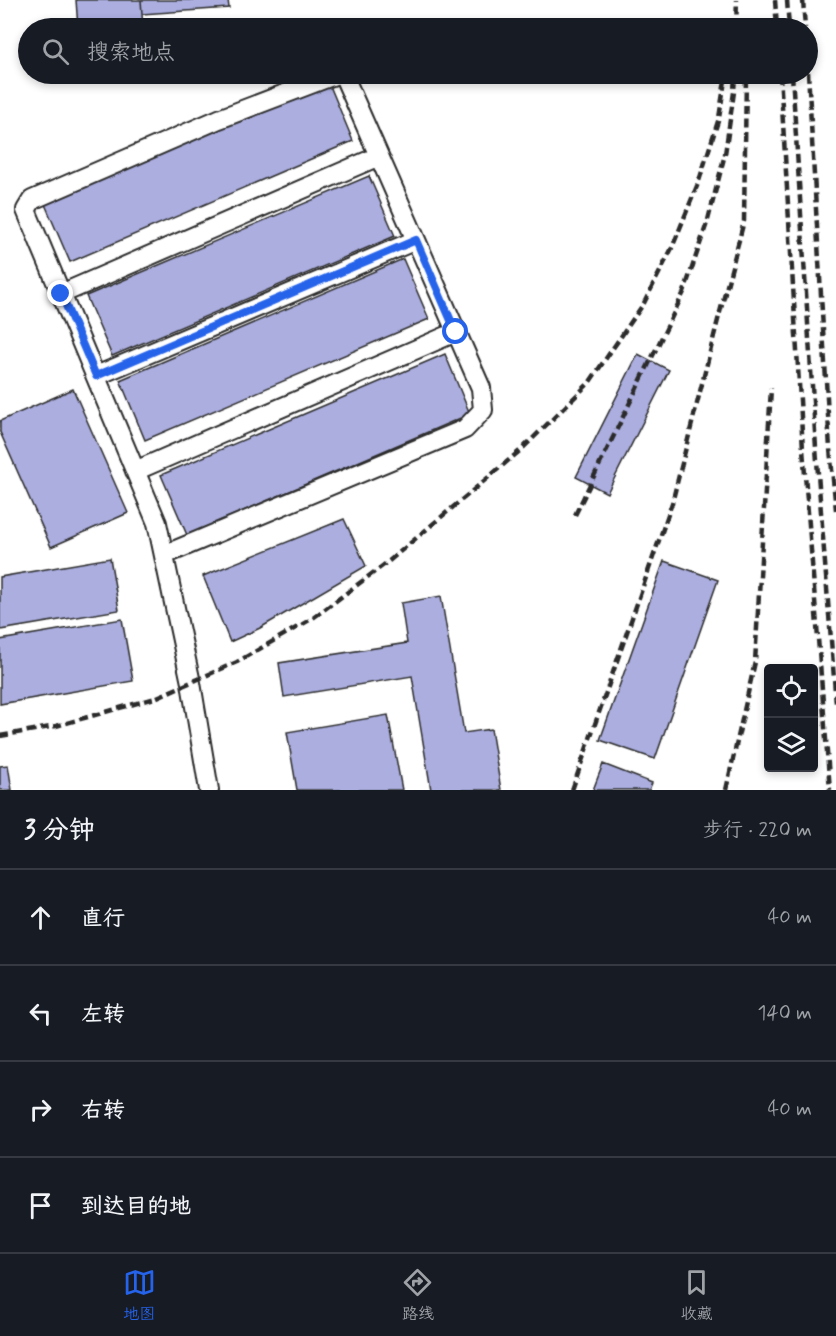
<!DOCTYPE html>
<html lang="zh">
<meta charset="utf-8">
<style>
:root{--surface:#171b24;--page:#242831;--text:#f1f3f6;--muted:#9ea1a6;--line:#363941;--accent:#2563eb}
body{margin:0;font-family:Mynerve,"LXGW WenKai TC",sans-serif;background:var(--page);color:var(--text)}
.controls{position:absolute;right:18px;bottom:18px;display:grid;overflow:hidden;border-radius:6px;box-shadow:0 3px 9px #0003}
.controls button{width:54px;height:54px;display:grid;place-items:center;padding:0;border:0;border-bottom:2px solid var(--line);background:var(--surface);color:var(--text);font:30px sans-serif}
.stop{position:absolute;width:18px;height:18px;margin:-14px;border:4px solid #2563eb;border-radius:50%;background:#fff}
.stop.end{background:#2563eb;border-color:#fff;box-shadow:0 2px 6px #0008}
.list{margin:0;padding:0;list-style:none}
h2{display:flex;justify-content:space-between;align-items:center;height:78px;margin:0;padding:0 24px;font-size:26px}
h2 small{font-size:20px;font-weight:400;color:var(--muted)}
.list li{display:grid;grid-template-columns:39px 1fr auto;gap:18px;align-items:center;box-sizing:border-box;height:96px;padding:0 24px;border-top:2px solid var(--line)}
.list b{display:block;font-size:22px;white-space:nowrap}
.list em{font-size:20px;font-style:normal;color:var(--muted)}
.icon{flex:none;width:33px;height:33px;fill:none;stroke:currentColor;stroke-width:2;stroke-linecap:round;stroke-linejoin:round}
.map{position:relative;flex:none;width:836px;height:790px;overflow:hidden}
.search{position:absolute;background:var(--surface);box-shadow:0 3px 9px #0003;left:18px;right:18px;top:18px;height:66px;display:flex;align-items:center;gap:15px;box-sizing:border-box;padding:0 21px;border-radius:33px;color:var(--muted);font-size:22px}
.sheet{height:462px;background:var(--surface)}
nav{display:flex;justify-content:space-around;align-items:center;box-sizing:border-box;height:84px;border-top:2px solid var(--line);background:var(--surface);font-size:16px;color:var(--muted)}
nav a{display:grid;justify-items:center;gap:3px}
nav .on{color:var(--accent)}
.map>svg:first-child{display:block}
.building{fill:#abaedf;stroke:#2b2b2b;stroke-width:1.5}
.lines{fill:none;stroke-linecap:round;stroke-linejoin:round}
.minor-casing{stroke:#2b2b2b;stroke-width:22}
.minor{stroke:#fff;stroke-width:18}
.rail{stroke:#2b2b2b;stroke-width:4.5;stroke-dasharray:9 4.5;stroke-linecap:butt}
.route{stroke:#2563eb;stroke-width:8}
</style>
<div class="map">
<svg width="836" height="790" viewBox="0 0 836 790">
<rect width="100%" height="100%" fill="#fff"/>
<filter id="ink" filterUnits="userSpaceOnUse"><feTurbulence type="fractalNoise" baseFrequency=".0167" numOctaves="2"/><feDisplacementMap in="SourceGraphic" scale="12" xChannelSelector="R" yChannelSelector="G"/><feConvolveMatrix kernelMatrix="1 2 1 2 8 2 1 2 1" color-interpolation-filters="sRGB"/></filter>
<g filter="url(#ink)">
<path class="building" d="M 76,0 L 141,0 L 143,28 L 78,28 Z
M 141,0 L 228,0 L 229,8 L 142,14 Z
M 328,81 L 353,141 L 70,262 L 44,202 Z
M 369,176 L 395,236 L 112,356 L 86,296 Z
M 403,259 L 429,319 L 145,440 L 120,380 Z
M 445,354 L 470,414 L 187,535 L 161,475 Z
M 638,354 L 669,370 L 607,493 L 576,477 Z
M 73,389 L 128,513 L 51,547 L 0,432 L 0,421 Z
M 344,519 L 366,566 L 260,628 L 230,642 L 203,576 Z
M 110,558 L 119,610 L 0,630 L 0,577 Z
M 664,561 L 718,580 L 655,759 L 600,740 Z
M 441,596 L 464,733 L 491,729 L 501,790 L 431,790 L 412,676 L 284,697 L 279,663 L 407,643 L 401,603 Z
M 122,619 L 133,681 L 0,704 L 0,640 Z
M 388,715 L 402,790 L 297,790 L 287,732 Z
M 603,764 L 652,783 L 649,790 L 593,790 Z
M 8,765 L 12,790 L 0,790 L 0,766 Z"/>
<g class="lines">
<defs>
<path id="minor" d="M 61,294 L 379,156
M 96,376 L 416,240
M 135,471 L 456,332
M 164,555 L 465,429 L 483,410 L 481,388 L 343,74
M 209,790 L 191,683 L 157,523 L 26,210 L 32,200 L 219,119 L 337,74"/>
</defs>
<use href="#minor" class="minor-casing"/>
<use href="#minor" class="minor"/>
<path class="rail" d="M 775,0 L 777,28
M 787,0 L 789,28
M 803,0 L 805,28
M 736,28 L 737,0
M 808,72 L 830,449 L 836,510
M 780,74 L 803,449 L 830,790
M 792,74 L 816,448 L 836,704
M 575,515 L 684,292 L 708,220 L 725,154 L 734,92 L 735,74
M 0,736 L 56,726 L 155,698 L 237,662 L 313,618 L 389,561 L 522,449 L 589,383 L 644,303 L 672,248 L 699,181 L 719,118 L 726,74
M 572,790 L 672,503 L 719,316 L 744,221 L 746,74
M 726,790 L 755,662 L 771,388"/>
</g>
</g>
<g class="lines" filter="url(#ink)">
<path class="route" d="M 61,294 L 96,376 L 416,240 L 456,332"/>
</g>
</svg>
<div class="controls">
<button><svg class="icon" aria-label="locate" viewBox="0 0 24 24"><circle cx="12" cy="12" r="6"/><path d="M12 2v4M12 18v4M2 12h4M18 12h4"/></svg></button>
<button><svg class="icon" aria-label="layers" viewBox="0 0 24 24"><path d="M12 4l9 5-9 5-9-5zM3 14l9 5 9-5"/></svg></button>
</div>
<div class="stop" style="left:456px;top:332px"></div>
<div class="stop end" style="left:61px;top:294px"></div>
<div class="search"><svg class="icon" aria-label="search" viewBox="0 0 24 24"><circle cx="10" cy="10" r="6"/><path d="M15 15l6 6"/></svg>搜索地点</div>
</div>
<section class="sheet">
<h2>3 分钟<small>步行 · 220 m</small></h2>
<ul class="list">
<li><svg class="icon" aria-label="ahead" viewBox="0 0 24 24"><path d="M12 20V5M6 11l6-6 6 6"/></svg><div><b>直行</b></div><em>40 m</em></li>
<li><svg class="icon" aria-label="left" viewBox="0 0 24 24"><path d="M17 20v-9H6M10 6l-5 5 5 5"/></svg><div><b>左转</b></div><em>140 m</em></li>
<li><svg class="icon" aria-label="right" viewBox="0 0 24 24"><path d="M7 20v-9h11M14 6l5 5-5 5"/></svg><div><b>右转</b></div><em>40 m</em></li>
<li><svg class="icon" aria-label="arrive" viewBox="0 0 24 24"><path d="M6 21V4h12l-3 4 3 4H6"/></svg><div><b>到达目的地</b></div></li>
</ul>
</section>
<nav>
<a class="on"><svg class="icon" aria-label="map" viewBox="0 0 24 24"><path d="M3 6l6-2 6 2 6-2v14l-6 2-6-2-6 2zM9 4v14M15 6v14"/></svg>地图</a>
<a><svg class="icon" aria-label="directions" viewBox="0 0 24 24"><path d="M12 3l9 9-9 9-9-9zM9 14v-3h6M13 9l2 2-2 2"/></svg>路线</a>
<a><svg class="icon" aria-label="saved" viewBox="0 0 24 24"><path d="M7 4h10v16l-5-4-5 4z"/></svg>收藏</a>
</nav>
